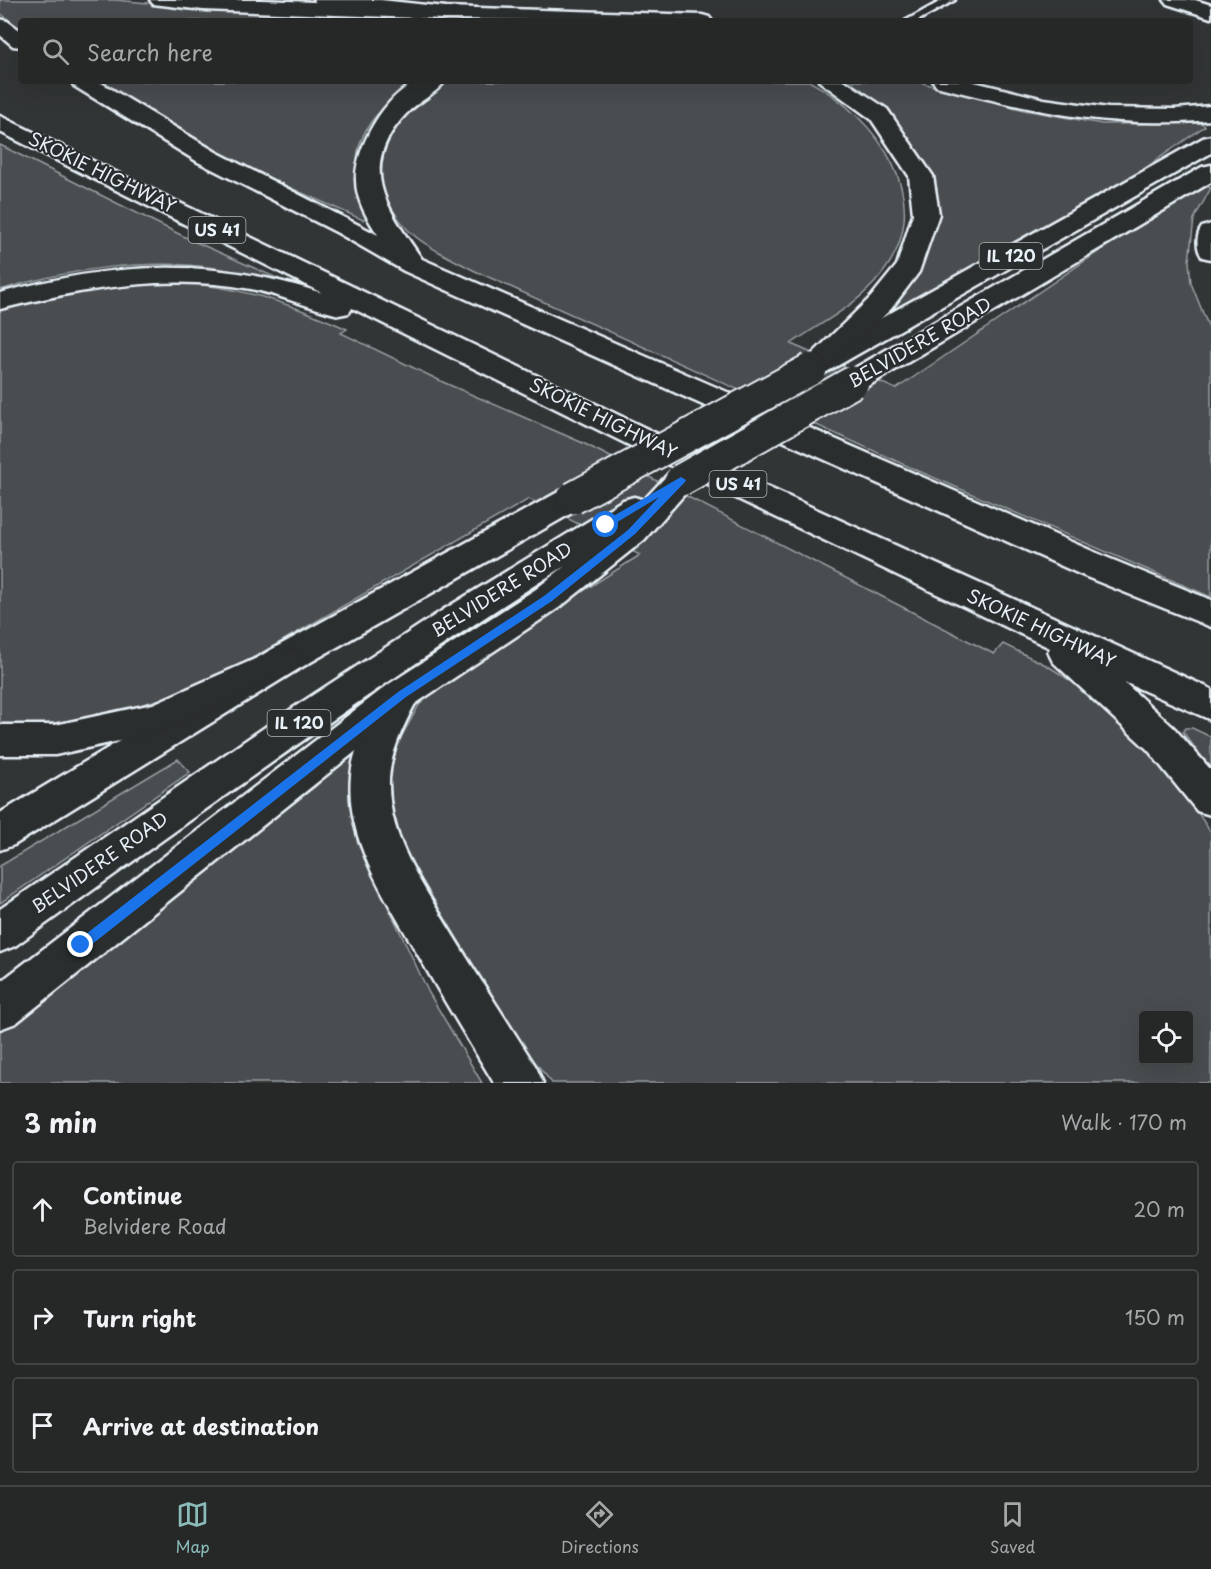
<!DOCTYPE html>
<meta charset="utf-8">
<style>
:root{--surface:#262828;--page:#2e3030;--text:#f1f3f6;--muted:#a4a6a8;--line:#424445;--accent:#8bbbb9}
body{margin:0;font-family:"Playpen Sans",sans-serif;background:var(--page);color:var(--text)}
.controls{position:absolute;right:18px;bottom:18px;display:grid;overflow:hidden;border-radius:6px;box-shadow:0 6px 24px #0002}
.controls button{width:54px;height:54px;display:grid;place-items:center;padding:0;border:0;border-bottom:2px solid var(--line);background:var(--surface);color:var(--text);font:30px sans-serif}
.stop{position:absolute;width:18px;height:18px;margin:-14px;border:4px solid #1a73e8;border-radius:50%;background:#fff}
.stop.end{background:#1a73e8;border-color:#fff;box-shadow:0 2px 6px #0008}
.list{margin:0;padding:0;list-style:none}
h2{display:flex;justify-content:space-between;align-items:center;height:78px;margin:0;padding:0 24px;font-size:26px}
h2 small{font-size:20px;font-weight:400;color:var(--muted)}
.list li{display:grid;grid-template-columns:39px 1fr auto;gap:18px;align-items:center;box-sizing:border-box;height:96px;margin:0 12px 12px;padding:0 12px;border:2px solid var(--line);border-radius:6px}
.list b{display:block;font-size:22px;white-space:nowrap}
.list p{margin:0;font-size:20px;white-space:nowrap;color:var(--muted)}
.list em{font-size:20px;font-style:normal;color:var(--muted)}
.icon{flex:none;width:33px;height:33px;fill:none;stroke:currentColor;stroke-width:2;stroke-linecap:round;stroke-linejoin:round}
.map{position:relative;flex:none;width:1211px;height:1083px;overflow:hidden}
.search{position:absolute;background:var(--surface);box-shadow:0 6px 24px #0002;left:18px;right:18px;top:18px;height:66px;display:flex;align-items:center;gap:15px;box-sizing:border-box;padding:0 21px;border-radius:6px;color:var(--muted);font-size:22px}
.sheet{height:402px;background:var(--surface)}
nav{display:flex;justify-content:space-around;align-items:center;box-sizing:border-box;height:84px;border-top:2px solid var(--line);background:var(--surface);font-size:16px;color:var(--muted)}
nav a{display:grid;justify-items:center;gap:3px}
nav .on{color:var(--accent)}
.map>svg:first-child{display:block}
.green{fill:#494d4f;stroke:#989fa4;stroke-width:1.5;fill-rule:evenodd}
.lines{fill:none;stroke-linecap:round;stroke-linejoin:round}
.lane-casing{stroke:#e8f1f8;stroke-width:5}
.secondary-casing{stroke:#e8f1f8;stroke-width:5}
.primary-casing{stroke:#e8f1f8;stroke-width:5}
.highway-casing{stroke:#e8f1f8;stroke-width:5}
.lane{fill:#2a2d2e;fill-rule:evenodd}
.secondary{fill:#2a2d2e;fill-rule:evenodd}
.primary{fill:#2a2d2e;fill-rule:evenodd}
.highway{fill:#2a2d2e;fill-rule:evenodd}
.primary-bridge-casing{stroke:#e8f1f8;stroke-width:35;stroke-linecap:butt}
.primary-bridge{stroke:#2a2d2e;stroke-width:31}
.route{fill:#1a73e8}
.labels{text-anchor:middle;stroke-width:4.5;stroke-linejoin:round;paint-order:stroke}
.shield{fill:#2a2d2e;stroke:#afb6bb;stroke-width:1.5}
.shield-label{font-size:16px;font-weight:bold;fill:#e8f1f8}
.street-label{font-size:18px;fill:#e8f1f8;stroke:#2a2d2e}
</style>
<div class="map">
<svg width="1211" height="1083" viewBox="0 0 1211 1083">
<rect width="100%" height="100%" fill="#323536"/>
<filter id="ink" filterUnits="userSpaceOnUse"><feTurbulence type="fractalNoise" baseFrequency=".0167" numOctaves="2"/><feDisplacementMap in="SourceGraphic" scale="12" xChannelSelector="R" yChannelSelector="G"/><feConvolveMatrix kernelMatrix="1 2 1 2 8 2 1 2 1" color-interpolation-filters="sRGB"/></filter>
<g filter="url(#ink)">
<path class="green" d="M 0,0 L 115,0 L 246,12 L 562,21 L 21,21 L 21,29 L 0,13 Z
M 98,81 L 418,81 C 362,116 342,153 367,217 L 363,220 L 250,170 L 132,104 L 134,102 Z
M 445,81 L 809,81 C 877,117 940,202 881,275 C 857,306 822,322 791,344 L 896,389 L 1104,248 L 1206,186 L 1211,188 L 1194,219 L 1189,261 L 1191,283 L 1211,333 L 1211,597 L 914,469 L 473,270 C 451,258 425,247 407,229 C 383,202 367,161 390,129 C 396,121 406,114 413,107 C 423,97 433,88 445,81 Z
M 837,81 L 915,81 L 1024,110 L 1102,124 L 1202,123 L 1205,126 L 1135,175 L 883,317 L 876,314 L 905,287 L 925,174 Z
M 0,145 L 189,239 L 331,302 C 295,289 259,276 222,269 C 152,257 67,269 0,290 Z
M 171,282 C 239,286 284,301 347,329 L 341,333 L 445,383 L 583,443 L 994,654 L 1003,644 L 1048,666 L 1094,696 L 1174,775 L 1211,833 L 1211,1083 L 552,1083 L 527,1052 L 405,853 L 390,813 L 388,784 L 393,752 L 419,705 L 449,676 L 640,555 L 529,499 L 214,680 C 145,708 74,724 0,728 L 0,307 L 88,287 ZM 1144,1016 L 1188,1016 L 1188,1060 L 1144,1060 Z
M 1185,728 L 1192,728 L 1211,737 L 1211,769 L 1183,732 Z
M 357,746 L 351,794 L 357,841 L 429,993 L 482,1083 L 0,1083 L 0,1029 L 316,786 L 351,748 Z
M 178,759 L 190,772 L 0,903 L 0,866 Z"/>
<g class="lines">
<defs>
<path id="lane" d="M 943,0 L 955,0 L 917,21 L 905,21 Z"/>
<path id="secondary" d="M 1164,0 L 1195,0 L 1211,5 L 1211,18 L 1167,4 Z"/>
<path id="primary" d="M 314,0 L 381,0 L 445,7 L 702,15 L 709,17 L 712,21 L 445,19 L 324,6 L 317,4 Z
M 933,81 L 970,81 L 1044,99 L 1108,108 L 1175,109 L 1211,106 L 1211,120 C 1111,129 1032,111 936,86 Z
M 1211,136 L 1211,153 L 823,374 L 813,377 L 803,374 L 799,368 L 803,362 L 1203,138 Z
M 1211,165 L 1211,182 L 863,389 L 853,391 L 843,389 L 838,382 L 843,375 L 1202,167 Z
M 681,469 L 692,472 L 697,480 L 644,540 L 560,607 L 415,704 L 16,1023 L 0,1029 L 0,982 L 389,684 L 536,589 L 565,566 C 376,685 196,816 15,946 L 0,952 L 0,909 L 293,708 L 443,610 L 623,500 L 634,497 L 644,500 L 670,472 Z
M 573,487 L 584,490 L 589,498 L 584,506 L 295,671 L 14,845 L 0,850 L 0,813 L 269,651 L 562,490 Z"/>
<path id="highway" d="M 150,0 L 261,0 L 445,7 L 452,9 L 455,13 L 452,17 L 445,19 L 203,10 L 153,4 Z
M 0,19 L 7,21 L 21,31 L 21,47 L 13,46 L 0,35 Z
M 71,81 L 98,81 L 216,152 L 378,235 C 367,218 356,200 356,180 C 355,148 386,93 417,82 C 425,79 437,81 445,81 C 436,94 417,102 406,114 C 355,168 388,210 422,259 L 1108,558 L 1211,600 L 1211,627 L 1084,576 L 404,271 L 338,233 L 198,162 L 74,86 Z
M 819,81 L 845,81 L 887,109 L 933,176 L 939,214 L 919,272 L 891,309 L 821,375 L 811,378 L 801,375 L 797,369 L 871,297 L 897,265 L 913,214 L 909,176 L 871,119 Z
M 0,116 L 765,486 L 1211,689 L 1211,720 L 1124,682 L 1174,728 L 1211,770 L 1211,815 L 1197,811 L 1148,750 L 1053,662 L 1048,652 L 1050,648 L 742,501 L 352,308 L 349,313 L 339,315 C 309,308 281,295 251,289 C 166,273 82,289 0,309 L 0,293 C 113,262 210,257 322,293 L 0,132 Z
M 1211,224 L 1211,259 L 1202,257 C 1196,248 1196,235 1202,227 Z
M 282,647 L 295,651 L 300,661 L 295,671 L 160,732 L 55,755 L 0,755 L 0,725 L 55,725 L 153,704 Z
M 402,680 L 415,684 L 420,694 C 406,721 391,748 389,779 C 387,836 421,882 449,929 C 477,975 507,1021 536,1067 L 543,1083 L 494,1083 C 468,1040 442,997 417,953 C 387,900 345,840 351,776 C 354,743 373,713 389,684 Z"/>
</defs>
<use href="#lane" class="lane-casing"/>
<use href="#secondary" class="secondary-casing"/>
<use href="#primary" class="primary-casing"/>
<use href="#highway" class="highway-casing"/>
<use href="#lane" class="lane"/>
<use href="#secondary" class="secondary"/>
<use href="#primary" class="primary"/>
<use href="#highway" class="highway"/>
<defs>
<path id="primary-bridge" d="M 681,480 L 853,382
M 573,498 L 811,369"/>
</defs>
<use href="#primary-bridge" class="primary-bridge-casing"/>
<use href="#primary-bridge" class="primary-bridge"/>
</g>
</g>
<path class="route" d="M 681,477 L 686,480 L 685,482 L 635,534 L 552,601 L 406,697 L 86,949 L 77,949 L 77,941 L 398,692 L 544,596 L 628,530 L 659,497 L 609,527 L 603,527 L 603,522 Z"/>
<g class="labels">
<g class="shield">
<rect x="188.5" y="217" width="57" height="26" rx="4.5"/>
<rect x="979.5" y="243" width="63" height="26" rx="4.5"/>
<rect x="709.5" y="471" width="57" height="26" rx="4.5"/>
<rect x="267.5" y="710" width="63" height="26" rx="4.5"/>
</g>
<g class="shield-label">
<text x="217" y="236">US 41</text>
<text x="1011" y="262">IL 120</text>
<text x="738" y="490">US 41</text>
<text x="299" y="729">IL 120</text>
</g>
<g class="street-label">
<text transform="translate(102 173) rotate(26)" y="6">SKOKIE HIGHWAY</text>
<text transform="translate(920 343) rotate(-30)" y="6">BELVIDERE ROAD</text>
<text transform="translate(603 419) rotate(26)" y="6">SKOKIE HIGHWAY</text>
<text transform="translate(502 590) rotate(-32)" y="6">BELVIDERE ROAD</text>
<text transform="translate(1041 629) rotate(25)" y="6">SKOKIE HIGHWAY</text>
<text transform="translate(100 863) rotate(-35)" y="6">BELVIDERE ROAD</text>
</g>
</g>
</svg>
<div class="controls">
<button><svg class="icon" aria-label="locate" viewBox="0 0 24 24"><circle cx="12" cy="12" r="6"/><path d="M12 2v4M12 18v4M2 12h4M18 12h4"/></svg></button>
</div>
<div class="stop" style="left:606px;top:525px"></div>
<div class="stop end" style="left:81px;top:945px"></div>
<div class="search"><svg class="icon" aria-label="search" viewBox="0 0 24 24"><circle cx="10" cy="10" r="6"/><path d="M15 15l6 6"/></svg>Search here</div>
</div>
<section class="sheet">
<h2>3 min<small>Walk · 170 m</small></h2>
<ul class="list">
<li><svg class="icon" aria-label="ahead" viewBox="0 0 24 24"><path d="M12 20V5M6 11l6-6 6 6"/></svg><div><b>Continue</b><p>Belvidere Road</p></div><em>20 m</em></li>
<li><svg class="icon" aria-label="right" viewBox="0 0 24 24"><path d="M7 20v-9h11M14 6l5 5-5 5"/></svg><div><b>Turn right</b></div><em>150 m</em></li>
<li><svg class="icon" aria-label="arrive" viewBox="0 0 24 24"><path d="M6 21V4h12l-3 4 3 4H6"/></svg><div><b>Arrive at destination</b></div></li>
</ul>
</section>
<nav>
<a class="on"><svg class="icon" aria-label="map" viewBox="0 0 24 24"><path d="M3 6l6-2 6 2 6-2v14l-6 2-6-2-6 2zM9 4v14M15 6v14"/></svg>Map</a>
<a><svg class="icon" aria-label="directions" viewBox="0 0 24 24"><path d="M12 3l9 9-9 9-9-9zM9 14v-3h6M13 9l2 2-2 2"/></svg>Directions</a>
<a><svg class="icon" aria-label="saved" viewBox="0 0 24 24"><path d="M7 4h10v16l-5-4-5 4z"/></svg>Saved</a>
</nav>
